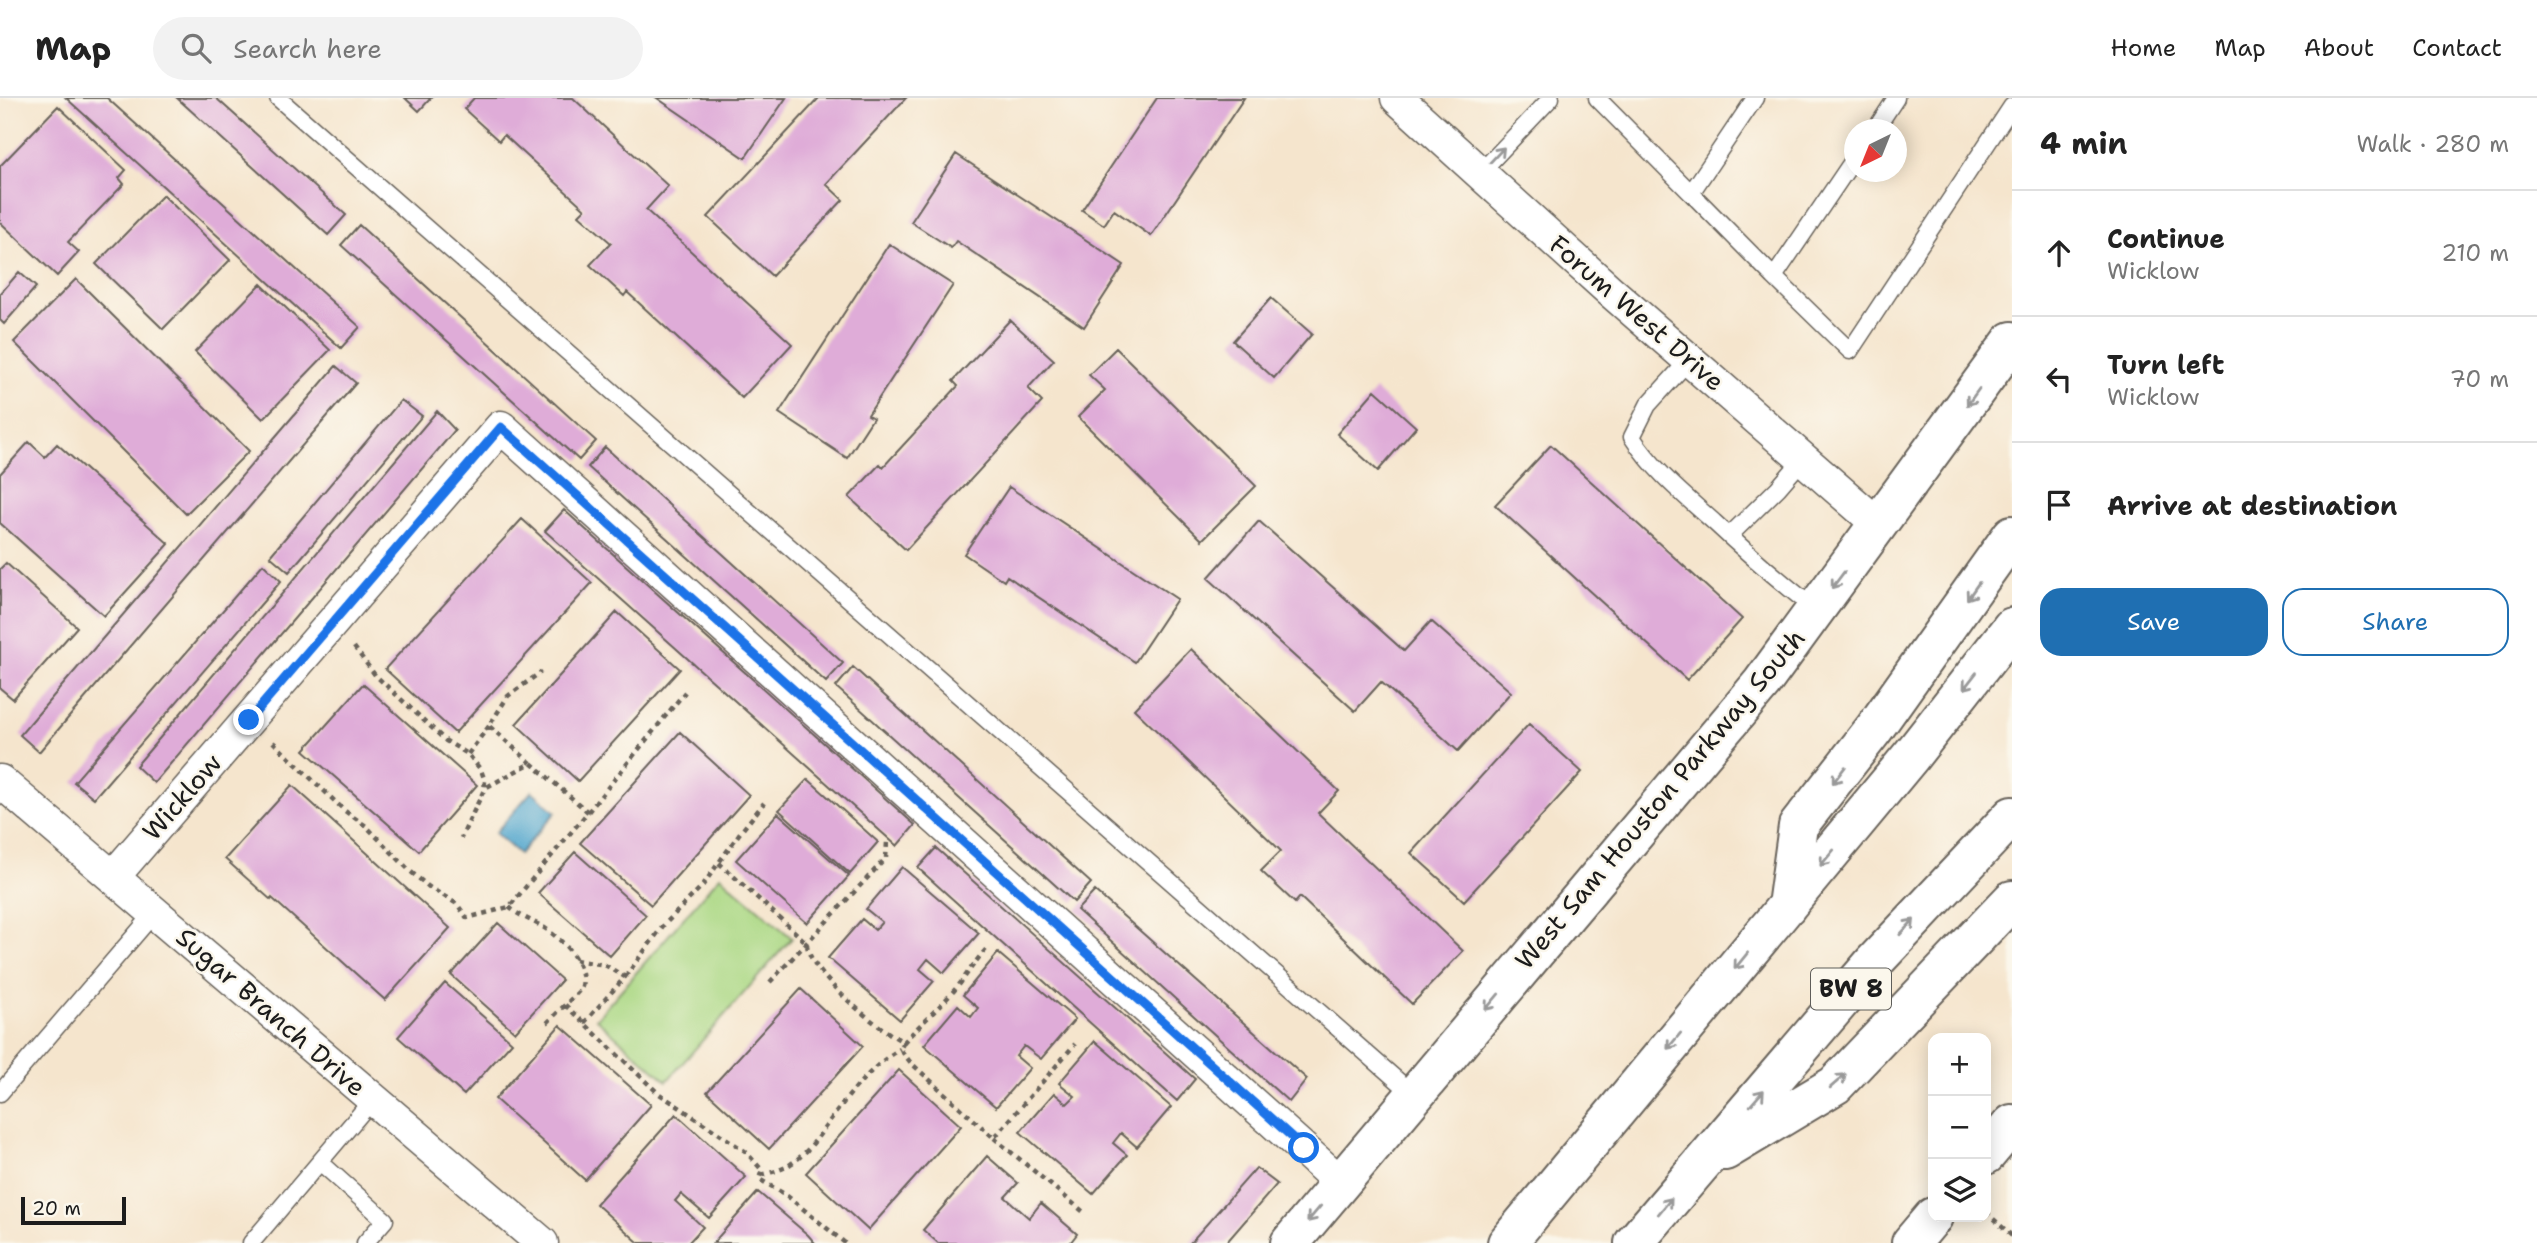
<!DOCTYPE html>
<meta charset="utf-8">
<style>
:root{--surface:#fff;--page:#f2f2f2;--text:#222;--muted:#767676;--line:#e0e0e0;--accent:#1f6fb2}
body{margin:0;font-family:"Shantell Sans",sans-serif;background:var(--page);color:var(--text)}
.controls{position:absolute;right:21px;bottom:21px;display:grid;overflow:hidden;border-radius:14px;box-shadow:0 4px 18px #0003}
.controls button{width:63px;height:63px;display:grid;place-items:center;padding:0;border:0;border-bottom:2px solid var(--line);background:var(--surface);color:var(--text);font:35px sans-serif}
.compass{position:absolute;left:1844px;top:21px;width:63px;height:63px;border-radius:50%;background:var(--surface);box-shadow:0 4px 18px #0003;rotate:223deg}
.scale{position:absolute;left:21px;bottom:18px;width:105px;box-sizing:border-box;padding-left:7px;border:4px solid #1c1c1c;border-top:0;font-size:19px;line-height:24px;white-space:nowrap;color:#1c1c1c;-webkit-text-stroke:5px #fbf7ec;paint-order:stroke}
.stop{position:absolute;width:21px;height:21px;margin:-16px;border:5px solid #1a73e8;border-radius:50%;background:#fff}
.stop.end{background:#1a73e8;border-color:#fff;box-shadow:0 2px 7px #0008}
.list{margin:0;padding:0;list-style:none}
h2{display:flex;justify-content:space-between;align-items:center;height:91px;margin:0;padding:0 28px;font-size:30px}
h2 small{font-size:23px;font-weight:400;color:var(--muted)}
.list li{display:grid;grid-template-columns:46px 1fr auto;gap:21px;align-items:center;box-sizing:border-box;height:126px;padding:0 28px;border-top:2px solid var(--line)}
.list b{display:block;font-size:26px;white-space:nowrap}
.list p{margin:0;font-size:23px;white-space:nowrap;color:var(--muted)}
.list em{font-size:23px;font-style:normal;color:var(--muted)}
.actions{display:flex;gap:14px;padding:21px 28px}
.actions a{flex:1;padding:16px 0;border:2px solid var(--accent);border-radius:21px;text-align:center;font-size:24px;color:var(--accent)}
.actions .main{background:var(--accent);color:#fff}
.icon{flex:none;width:38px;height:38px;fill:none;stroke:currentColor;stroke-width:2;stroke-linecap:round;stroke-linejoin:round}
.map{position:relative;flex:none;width:2012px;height:1145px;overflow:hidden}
header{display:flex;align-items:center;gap:42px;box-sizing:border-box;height:98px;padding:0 35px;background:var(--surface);border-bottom:2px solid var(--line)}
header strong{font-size:33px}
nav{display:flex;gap:38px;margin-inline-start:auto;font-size:24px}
.search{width:490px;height:63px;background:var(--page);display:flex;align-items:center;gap:18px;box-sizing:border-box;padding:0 24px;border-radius:38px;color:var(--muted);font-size:26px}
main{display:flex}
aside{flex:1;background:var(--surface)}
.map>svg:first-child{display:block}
.green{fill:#abd884;stroke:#647a50;stroke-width:2}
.water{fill:#51a6cd;stroke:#366174;stroke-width:2}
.building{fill:#dfacd8}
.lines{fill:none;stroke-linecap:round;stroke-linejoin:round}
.service-casing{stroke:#68625a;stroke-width:19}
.minor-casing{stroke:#68625a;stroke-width:35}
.secondary-casing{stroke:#68625a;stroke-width:42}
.motorway-casing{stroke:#68625a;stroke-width:42}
.path{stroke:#68625a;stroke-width:4.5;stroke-dasharray:5 5;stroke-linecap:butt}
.service{stroke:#fff;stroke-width:16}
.minor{stroke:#fff;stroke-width:32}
.secondary{stroke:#fff;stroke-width:38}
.motorway{stroke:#fff;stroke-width:38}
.oneway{stroke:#999}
.route{stroke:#1a73e8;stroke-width:9}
.labels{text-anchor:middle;stroke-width:5;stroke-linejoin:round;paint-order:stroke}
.shield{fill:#fbf7ec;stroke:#5f5e5a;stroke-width:2}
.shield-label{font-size:24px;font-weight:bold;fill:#1c1c1c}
.street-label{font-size:26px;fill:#1c1c1c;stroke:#fbf7ec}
</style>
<header>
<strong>Map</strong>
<div class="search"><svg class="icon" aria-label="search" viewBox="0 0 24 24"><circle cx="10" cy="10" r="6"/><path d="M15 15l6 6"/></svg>Search here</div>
<nav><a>Home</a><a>Map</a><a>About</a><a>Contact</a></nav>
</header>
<main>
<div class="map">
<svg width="2012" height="1145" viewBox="0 0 2012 1145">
<rect width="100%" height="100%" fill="#fbf7ec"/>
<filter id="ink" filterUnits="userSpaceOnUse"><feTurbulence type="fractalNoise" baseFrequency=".0143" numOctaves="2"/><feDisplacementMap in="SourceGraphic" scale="14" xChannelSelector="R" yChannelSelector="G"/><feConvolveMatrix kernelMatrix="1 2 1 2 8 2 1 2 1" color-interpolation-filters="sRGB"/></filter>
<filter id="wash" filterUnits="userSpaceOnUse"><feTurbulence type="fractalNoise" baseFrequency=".00686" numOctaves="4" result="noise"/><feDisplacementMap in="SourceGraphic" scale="28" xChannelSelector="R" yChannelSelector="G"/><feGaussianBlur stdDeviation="1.57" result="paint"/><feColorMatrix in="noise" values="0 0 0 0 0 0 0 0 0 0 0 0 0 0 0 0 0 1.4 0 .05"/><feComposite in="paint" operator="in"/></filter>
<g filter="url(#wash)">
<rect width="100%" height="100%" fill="#f5e5cd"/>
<path class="green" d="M 720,778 L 792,840 L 667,983 L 596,921 Z"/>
<path class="water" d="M 532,693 L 556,714 L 519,756 L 495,735 Z"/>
<g id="blocks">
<path class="building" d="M 66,0 L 107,0 L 360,229 L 341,250 Z
M 177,0 L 216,0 L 346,117 L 328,137 Z
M 405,0 L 431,0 L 419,13 Z
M 474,0 L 573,0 L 668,88 L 646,112 L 792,246 L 742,300 L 627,194 L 624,198 L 590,167 L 611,145 L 579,117 L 585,111 L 504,37 L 499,43 L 464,11 Z
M 657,0 L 786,0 L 745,60 Z
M 819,0 L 906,0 L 826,86 L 843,102 L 772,178 L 708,119 Z
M 1157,0 L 1244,0 L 1151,138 L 1114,112 L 1104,127 L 1082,112 Z
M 58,8 L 126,72 L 119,80 L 124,86 L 68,144 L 79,154 L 57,178 L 0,124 L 0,68 Z
M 956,56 L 1124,167 L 1084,229 L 956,143 L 951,150 L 911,124 Z
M 163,97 L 230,162 L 163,231 L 96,166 Z
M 359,127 L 596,343 L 579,362 L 341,147 Z
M 889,146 L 953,187 L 868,317 L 873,320 L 847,360 L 779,315 Z
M 19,174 L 36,189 L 4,226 L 0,222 L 0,196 Z
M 76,181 L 249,353 L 186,416 L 14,244 Z
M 261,186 L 330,252 L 263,321 L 195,254 Z
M 1271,200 L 1312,236 L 1274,280 L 1233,243 Z
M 1010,222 L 1054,262 L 1028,290 L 1042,304 L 906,452 L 849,399 L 880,366 L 883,369 L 958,288 L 953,283 Z
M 1116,250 L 1256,388 L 1202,442 L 1078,319 L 1105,292 L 1089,277 Z
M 336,268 L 356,285 L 39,654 L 20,637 Z
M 1375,292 L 1416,329 L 1378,373 L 1337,336 Z
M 401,302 L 422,318 L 289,474 L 270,458 Z
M 437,313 L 455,332 L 154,685 L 136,668 Z
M 29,344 L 45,359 L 57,346 L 169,446 L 104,518 L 0,425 L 0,376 Z
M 1551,347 L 1742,521 L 1687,582 L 1495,407 Z
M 605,349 L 843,565 L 826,584 L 588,369 Z
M 1009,389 L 1177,501 L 1135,564 L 1007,478 L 1004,483 L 964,456 Z
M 564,412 L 915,727 L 897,748 L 545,433 Z
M 522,421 L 592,485 L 455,635 L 385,571 Z
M 1259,423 L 1404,553 L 1431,523 L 1511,594 L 1458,653 L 1381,584 L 1355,613 L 1208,480 Z
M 6,465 L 77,529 L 13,601 L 0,590 L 0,471 Z
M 263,466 L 281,483 L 94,700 L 74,684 Z
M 617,514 L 680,571 L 578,683 L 516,626 Z
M 1191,551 L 1339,693 L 1318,715 L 1463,853 L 1412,906 L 1300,799 L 1295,805 L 1261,773 L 1281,753 L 1134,611 Z
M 853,569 L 1091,785 L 1074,804 L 836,589 Z
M 363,586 L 477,687 L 419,753 L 304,652 Z
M 1529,626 L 1582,674 L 1464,803 L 1411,755 Z
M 680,634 L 749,697 L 651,807 L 580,745 Z
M 808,681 L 878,744 L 850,776 L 779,712 Z
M 292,687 L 450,830 L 385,902 L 272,800 L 271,802 L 225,761 Z
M 778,715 L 849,778 L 807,825 L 736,762 Z
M 936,750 L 1195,981 L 1177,1003 L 918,770 Z
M 575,754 L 646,817 L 610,858 L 538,795 Z
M 902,769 L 979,835 L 944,875 L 928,861 L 920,871 L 934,883 L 900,922 L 828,860 L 862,821 L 875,832 L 882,824 L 866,811 Z
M 1095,793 L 1307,981 L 1289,1004 L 1077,812 Z
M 498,825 L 562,882 L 515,934 L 451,877 Z
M 998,855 L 1075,921 L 1041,961 L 1024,948 L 1016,958 L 1030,970 L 996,1009 L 924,947 L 958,907 L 971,919 L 978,910 L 963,897 Z
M 445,885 L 512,944 L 464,997 L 398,939 Z
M 801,891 L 863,948 L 769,1051 L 707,994 Z
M 560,927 L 651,1007 L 585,1082 L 495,1001 Z
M 1095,943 L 1171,1009 L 1137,1049 L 1121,1035 L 1113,1045 L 1127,1057 L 1093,1096 L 1020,1034 L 1054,995 L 1067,1006 L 1075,998 L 1059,985 Z
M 899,972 L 961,1028 L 868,1132 L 806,1075 Z
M 676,1016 L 746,1079 L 709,1120 L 681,1096 L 675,1103 L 703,1129 L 688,1145 L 639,1145 L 596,1106 Z
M 987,1058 L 1018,1085 L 1005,1099 L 1029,1120 L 1041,1105 L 1077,1136 L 1070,1145 L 938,1145 L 923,1132 Z
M 1256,1070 L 1277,1086 L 1226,1145 L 1190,1145 Z
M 758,1094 L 808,1137 L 815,1145 L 713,1145 Z"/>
</g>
</g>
<g filter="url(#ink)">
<use href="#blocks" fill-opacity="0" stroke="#68625a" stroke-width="2"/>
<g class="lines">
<defs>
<path id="service" d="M 278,0 L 1414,997
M 1597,0 L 1691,95 L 1755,0
M 1875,32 L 1896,0
M 1854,61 L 1774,179 L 1850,253 L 2012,8
M 1479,76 L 1551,0
M 1691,95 L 1774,179
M 1689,262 L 1648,307 L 1632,339 C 1653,372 1685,398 1714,424 C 1747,455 1781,484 1816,512
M 1729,438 L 1778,390 L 1803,361
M 0,995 L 155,814
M 320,1064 L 385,1122 L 365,1145
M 251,1145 L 373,1001"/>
<path id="minor" d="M 1397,0 L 1609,192 L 1879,427
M 0,683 L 542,1145
M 113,779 L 501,329 L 1341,1085"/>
<path id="secondary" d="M 1986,1057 L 2012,1026
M 1290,1145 L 1762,585 L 2012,243
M 1911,1145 L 1933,1119"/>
<path id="motorway" d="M 1787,808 L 1798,728 L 1874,631 L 2012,437
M 1725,1053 L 1835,987 L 2012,802
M 1507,1145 L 1911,658 L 2012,529
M 1634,1145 L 1874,864 L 2012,718"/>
</defs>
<use href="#service" class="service-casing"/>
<use href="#minor" class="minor-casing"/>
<use href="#secondary" class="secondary-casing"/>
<use href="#motorway" class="motorway-casing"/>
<path class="path" d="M 354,549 L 375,577 L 446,643 L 468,656 L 481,672 L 485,683 L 484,692 L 461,740
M 273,644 L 345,713 L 366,728 L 410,773 L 429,789 L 457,806 L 467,820 L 509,809 L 588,714 L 531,665 L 485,690
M 468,656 L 489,628
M 531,665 L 489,628 L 508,598 L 541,574
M 588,714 L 685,594
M 719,765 L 807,845 C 806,873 879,932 904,944 C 922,924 945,905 962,883 C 971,870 977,861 989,848
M 509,809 C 519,818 531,822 543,829 C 561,840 590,869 581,891 L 546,926
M 575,862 L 605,867 L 625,879 L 584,925
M 625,879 L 663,828 L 703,787 L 739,736 L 764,705
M 770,884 L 886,760 L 887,744
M 565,907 L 658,995 L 745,1053 L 762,1072 L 759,1081 L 786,1097 L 845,1145
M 904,944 L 900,951 L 911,965 L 994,1040 L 1075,946
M 994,1040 L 1086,1116
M 761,1077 C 772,1074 783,1072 792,1065 C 812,1052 823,1030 838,1012 C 854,990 877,964 900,951
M 1986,1114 L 2012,1138"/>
<use href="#service" class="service"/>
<use href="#minor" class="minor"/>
<use href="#secondary" class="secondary"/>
<use href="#motorway" class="motorway"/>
</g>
<defs><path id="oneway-shaft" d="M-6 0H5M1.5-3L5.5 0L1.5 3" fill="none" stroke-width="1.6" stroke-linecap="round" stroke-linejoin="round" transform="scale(1.75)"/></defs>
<g class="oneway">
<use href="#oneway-shaft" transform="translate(1497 57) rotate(-47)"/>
<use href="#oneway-shaft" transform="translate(1973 299) rotate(126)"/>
<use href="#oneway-shaft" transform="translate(1838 482) rotate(127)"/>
<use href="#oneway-shaft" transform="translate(1973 493) rotate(125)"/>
<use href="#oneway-shaft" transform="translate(1970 583) rotate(128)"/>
<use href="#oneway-shaft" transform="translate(1839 677) rotate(127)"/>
<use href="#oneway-shaft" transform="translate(1827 760) rotate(130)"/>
<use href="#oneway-shaft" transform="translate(1907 829) rotate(-47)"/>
<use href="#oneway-shaft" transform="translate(1741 863) rotate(129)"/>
<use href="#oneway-shaft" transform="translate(1492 904) rotate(130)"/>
<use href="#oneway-shaft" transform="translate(1674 943) rotate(130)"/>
<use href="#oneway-shaft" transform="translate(1838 983) rotate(-41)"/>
<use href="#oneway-shaft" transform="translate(1757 1000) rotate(-49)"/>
<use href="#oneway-shaft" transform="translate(1665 1108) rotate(-50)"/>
<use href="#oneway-shaft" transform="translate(1314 1116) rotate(130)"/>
</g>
</g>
<g class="lines" filter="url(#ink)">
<path class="route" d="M 249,622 L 501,329 L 1304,1050"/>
</g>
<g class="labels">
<rect class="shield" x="1811" y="870.5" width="80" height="41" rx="5"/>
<g class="shield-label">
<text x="1851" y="899">BW 8</text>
</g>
<g class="street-label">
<text transform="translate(1637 215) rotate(41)" y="9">Forum West Drive</text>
<text transform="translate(182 699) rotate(-49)" y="9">Wicklow</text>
<text transform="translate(1660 701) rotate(-50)" y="9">West Sam Houston Parkway South</text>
<text transform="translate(271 914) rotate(41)" y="9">Sugar Branch Drive</text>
</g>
</g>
</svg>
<div class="controls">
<button>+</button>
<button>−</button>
<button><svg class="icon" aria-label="layers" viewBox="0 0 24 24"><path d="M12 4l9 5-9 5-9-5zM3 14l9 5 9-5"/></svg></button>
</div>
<svg class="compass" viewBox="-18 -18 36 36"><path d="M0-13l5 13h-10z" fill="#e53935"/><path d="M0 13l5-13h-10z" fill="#767676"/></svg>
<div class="scale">20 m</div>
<div class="stop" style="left:1304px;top:1050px"></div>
<div class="stop end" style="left:249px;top:622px"></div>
</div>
<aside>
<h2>4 min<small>Walk · 280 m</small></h2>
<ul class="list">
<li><svg class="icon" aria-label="ahead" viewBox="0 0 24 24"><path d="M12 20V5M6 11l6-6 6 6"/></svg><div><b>Continue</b><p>Wicklow</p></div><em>210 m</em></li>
<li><svg class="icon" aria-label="left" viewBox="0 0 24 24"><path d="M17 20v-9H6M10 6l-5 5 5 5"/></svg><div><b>Turn left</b><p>Wicklow</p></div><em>70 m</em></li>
<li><svg class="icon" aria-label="arrive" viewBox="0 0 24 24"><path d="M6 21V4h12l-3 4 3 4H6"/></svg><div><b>Arrive at destination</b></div></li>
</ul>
<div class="actions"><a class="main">Save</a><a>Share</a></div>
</aside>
</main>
